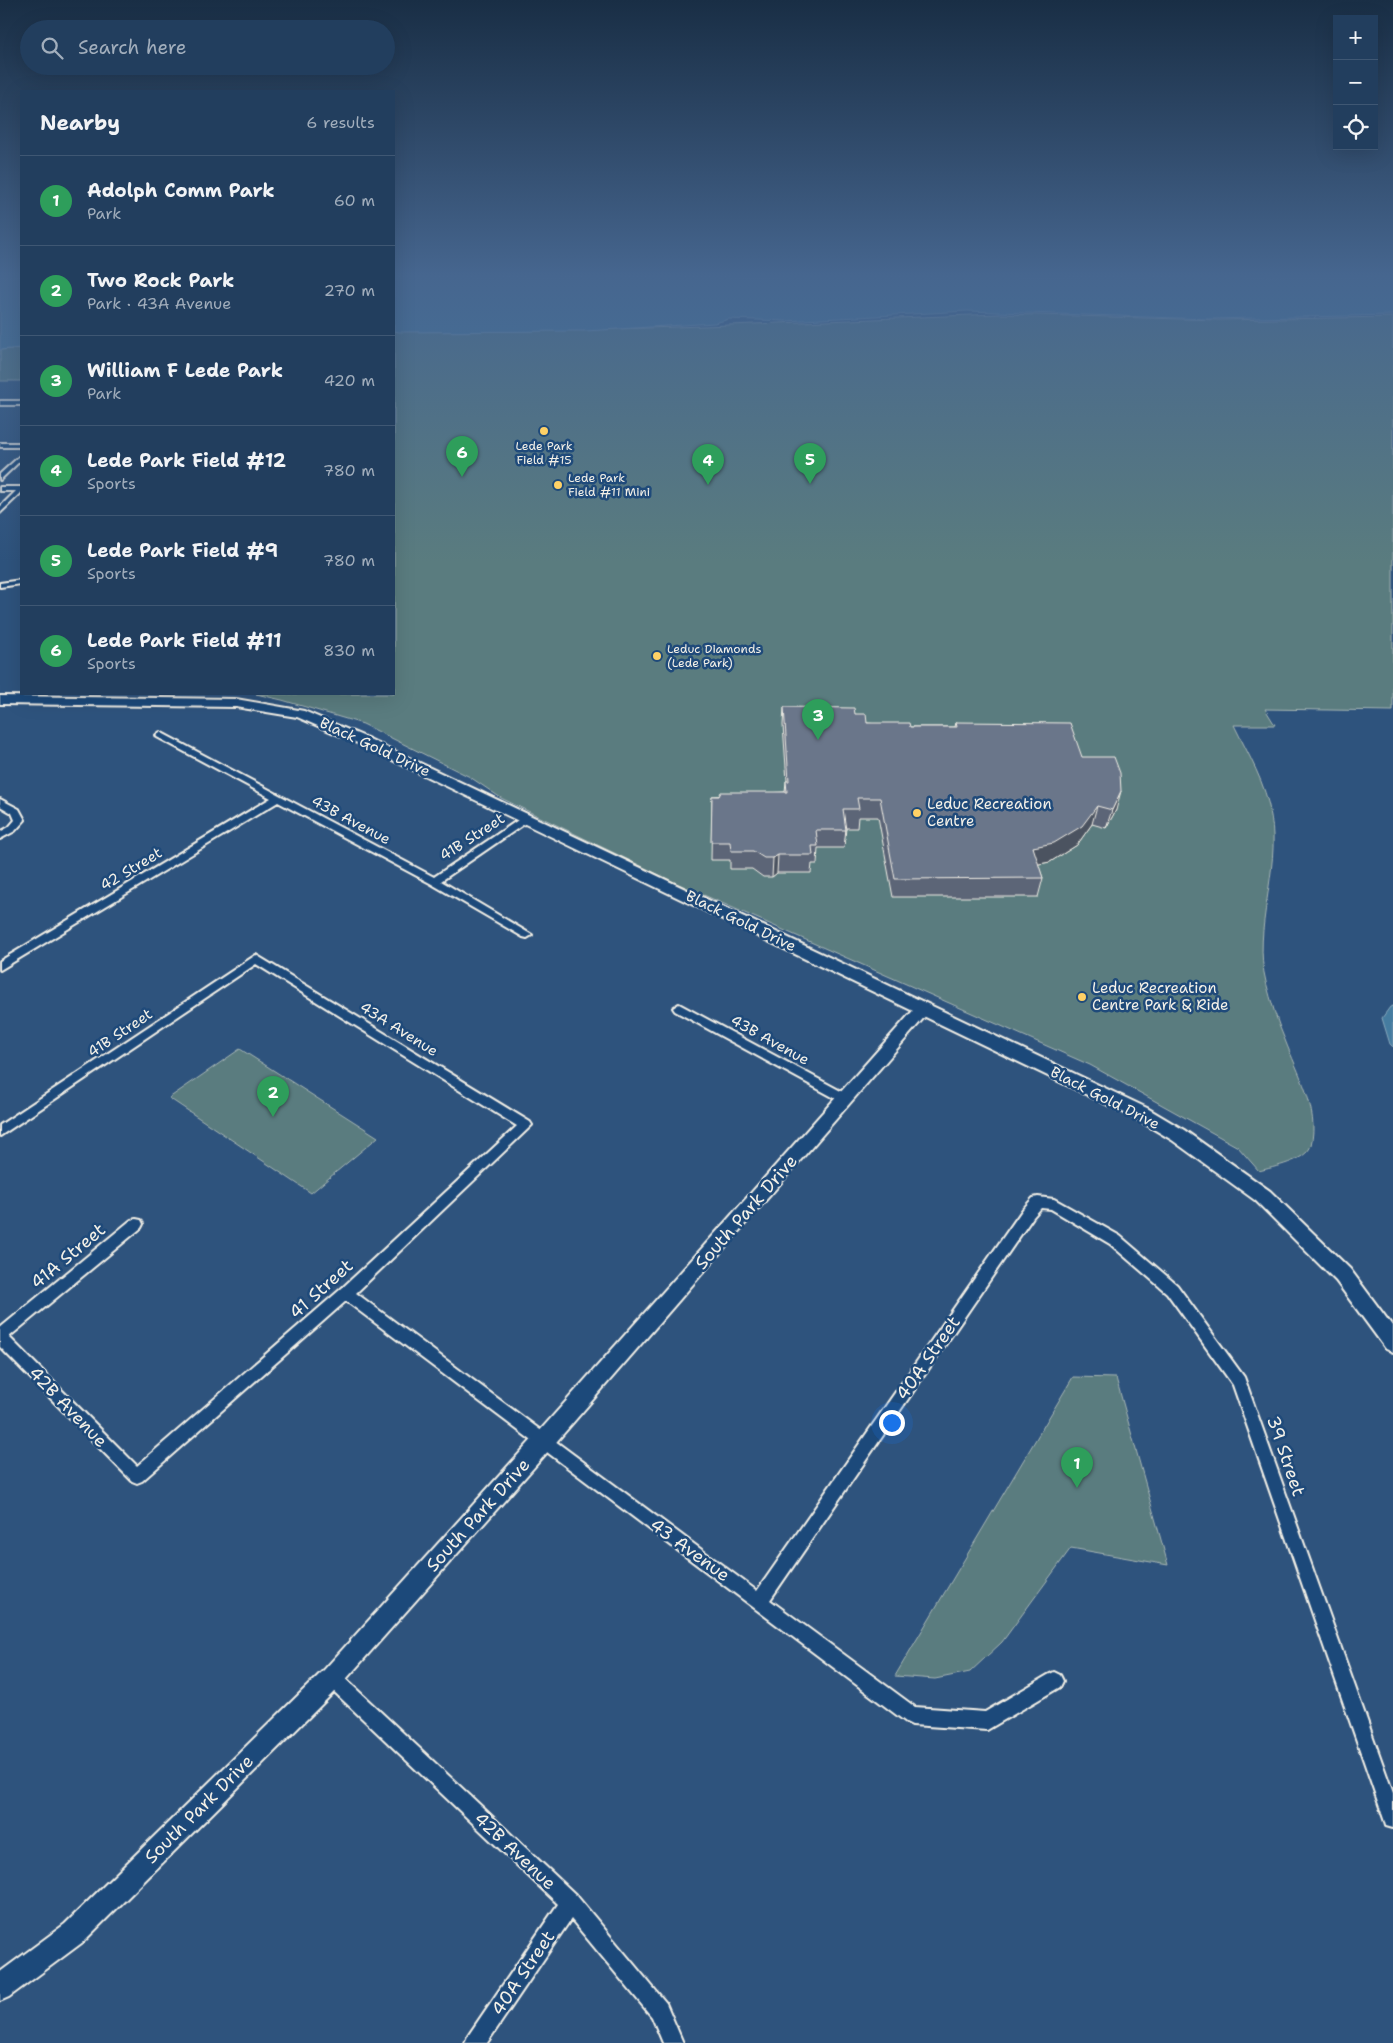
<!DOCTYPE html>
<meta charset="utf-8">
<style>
:root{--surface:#223e5e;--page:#2e4967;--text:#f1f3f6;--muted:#a2aebc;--line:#3f5773;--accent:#ffd166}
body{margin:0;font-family:"Shantell Sans",sans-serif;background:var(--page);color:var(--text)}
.controls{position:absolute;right:15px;top:15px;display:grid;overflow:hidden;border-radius:0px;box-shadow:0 5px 20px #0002}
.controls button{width:45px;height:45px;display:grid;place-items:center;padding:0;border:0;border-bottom:1px solid var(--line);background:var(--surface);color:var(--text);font:25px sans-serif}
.you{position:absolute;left:891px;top:1422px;width:18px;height:18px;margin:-12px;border:4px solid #fff;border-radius:50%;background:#1a73e8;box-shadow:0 0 0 8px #1a73e833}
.badge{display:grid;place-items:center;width:32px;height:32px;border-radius:50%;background:var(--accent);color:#fff;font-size:16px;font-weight:700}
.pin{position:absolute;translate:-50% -41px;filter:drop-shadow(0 1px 2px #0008)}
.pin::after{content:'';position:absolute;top:26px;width:18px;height:15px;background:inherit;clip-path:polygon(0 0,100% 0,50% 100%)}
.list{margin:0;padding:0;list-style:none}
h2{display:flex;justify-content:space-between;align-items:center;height:65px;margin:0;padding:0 20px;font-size:21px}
h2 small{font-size:16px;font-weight:400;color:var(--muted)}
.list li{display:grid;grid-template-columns:32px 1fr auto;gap:15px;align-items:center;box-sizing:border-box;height:90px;padding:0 20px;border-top:1px solid var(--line)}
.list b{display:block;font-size:19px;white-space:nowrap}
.list p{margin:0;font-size:16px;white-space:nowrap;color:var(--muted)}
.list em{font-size:16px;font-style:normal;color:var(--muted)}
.icon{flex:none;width:28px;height:28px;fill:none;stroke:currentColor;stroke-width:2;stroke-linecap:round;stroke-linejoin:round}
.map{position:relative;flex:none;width:1393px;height:2043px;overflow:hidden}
.search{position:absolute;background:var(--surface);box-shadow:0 5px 20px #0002;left:20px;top:20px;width:375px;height:55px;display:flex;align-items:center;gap:12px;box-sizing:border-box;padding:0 18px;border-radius:28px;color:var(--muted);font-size:19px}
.panel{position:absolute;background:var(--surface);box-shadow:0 5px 20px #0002;left:20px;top:90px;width:375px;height:605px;border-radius:0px}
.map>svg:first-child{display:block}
.green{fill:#5a7b7f;stroke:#a7b6b4}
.water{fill:#447ba0;stroke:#8aaabd}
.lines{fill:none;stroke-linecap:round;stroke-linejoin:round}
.minor-casing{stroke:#f4f1e8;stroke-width:4}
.tertiary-casing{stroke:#f4f1e8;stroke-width:4}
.secondary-casing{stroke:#f4f1e8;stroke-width:4}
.minor{fill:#1f4a7a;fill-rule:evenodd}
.tertiary{fill:#1f4a7a;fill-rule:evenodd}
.secondary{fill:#1f4a7a;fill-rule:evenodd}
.wall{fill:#5c6577;stroke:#f4f1e8}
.shaded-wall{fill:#4b5361;stroke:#f4f1e8}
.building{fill:#6b768a;stroke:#f4f1e8}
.poi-dot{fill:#ffd166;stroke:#1f4a7a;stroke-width:2}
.labels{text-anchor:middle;stroke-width:5;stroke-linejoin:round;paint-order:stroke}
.far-poi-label{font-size:12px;fill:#f4f1e8;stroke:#1f4a7a;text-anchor:start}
.street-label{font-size:15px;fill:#f4f1e8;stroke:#1f4a7a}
.poi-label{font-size:15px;fill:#f4f1e8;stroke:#1f4a7a;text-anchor:start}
.near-street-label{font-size:18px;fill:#f4f1e8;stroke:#1f4a7a}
</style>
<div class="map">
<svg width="1393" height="2043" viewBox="0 0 1393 2043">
<rect width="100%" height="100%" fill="#2e537d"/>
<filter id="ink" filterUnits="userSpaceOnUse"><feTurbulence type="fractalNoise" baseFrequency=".02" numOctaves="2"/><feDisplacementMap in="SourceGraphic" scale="10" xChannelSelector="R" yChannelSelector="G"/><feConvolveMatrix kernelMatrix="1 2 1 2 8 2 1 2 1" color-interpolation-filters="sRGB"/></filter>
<g filter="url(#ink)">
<path class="green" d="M 1000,314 L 1219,320 L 1393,317 L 1393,711 L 1265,709 L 1275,725 L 1234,725 C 1248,754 1266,784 1271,816 C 1281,871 1252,928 1266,982 C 1271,1001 1277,1022 1285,1040 C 1297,1072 1320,1110 1311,1145 C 1307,1161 1273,1167 1259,1171 L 1238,1147 L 1090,1065 L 672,881 L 501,798 L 470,777 L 363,724 L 282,700 L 256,694 L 394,694 L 394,331 C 596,334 798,321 1000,314 Z
M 21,348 L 21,381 L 0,381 L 0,350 Z
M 240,1049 L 378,1137 L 311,1193 L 169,1098 Z
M 1073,1377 L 1116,1378 L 1168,1565 L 1071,1548 L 1002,1642 L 970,1672 L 935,1679 L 895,1676 Z"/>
<path class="water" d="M 0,276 L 21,276 L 21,348 L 0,350 Z
M 394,276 L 1393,276 L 1393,315 L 1208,319 L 967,311 L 785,321 L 729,319 L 715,323 L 586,331 L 399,332 L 394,331 Z
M 1393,1006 L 1393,1047 L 1390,1044 L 1382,1018 L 1390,1007 Z"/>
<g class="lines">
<defs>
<path id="minor" d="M 0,401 L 21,401 L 21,405 L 0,405 Z
M 0,443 L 21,443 L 21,447 L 0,447 Z
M 21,455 L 21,460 L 0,480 L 0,474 Z
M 0,487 L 21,487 L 21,493 L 0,513 L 0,507 L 16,491 L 0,491 Z
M 21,580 L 21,584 L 0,587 L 0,583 Z
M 160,732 L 434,877 L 524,816 L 530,816 L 530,820 L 441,881 L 532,935 L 527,938 L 523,937 L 430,883 L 278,802 L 0,970 L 0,961 L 271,798 L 157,737 L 156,735 Z
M 0,799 L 19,809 L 25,820 L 15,831 L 0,839 L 0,832 L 9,827 L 15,820 L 12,813 L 0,806 Z
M 256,955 L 530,1122 L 532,1125 L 356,1293 L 757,1591 L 1023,1209 L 1033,1198 L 1038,1197 L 1054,1199 L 1120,1236 L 1177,1285 L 1244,1377 L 1393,1793 L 1393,1828 L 1386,1826 L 1384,1819 L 1233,1385 L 1167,1293 L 1110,1244 L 1051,1209 L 1041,1208 L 1033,1217 L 770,1600 L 915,1707 L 985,1712 L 1048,1675 L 1054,1672 L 1060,1675 L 1063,1681 L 1060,1687 L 987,1730 L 912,1725 L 906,1722 L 346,1301 L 142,1481 L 137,1483 L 132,1481 L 0,1347 L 0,1328 L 131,1220 L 136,1219 L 141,1220 L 143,1224 L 141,1228 L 9,1337 L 137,1466 L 341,1289 L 517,1126 L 256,964 L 0,1136 L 0,1125 Z
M 679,1004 L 850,1096 L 852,1099 L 850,1102 L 842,1102 L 675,1011 L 673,1008 Z
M 332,1669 L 338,1672 L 577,1896 L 666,2003 L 683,2043 L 663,2043 L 652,2017 L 571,1919 L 487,2043 L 465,2043 L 468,2036 L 558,1904 L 326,1684 L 323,1678 L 326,1672 Z"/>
<path id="tertiary" d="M 923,1004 L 928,1005 L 930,1009 L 928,1013 L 551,1448 L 340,1686 L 83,1942 L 9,1997 L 0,2001 L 0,1972 L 65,1924 L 324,1670 L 537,1434 L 918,1005 Z"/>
<path id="secondary" d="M 0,696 L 236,699 L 304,711 L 365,737 L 1147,1108 L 1184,1130 L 1270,1191 L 1350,1269 L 1393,1327 L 1393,1352 L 1386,1349 L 1336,1281 L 1256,1201 L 1172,1140 L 1135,1118 L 357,743 L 297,717 L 236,707 L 0,704 Z"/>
</defs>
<use href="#minor" class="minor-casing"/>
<use href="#tertiary" class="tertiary-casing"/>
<use href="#secondary" class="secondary-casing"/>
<use href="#minor" class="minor"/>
<use href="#tertiary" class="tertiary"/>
<use href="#secondary" class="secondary"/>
</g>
<path class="wall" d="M 784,707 L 855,714 L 867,723 L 910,727 L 955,727 L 956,722 L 1082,757 L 1116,810 L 1106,828 L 1092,824 L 1077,845 L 1050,862 L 1038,864 L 1043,878 L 1038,897 L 893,897 L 878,817 L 858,817 L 857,828 L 846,828 L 844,848 L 818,848 L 817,864 L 812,864 L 811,873 L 777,873 L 772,877 L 763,877 L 752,869 L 730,869 L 730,860 L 711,860 L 712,796 L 785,792 L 786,781 L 787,781 L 783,725 Z"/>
<path class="shaded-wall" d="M 1121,791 L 1116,810 L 1106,828 L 1112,810 Z
M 1097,806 L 1092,824 L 1077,845 L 1050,862 L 1028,866 L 1033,847 Z
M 778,855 L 777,873 L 772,877 L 773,858 Z"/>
<path class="building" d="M 784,707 L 854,708 L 855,714 L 866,714 L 867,723 L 909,723 L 910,727 L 957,727 L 956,722 L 1070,723 L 1082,757 L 1114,757 L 1120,773 L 1121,791 L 1112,810 L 1097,806 L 1082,826 L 1054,843 L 1033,847 L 1043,878 L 895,879 L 880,798 L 857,798 L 859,809 L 843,809 L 846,830 L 816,830 L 818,846 L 812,846 L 813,855 L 778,855 L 773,858 L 764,858 L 753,851 L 731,851 L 730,842 L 711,842 L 712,796 L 719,796 L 721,792 L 787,792 L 786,781 L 789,781 Z"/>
</g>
<linearGradient id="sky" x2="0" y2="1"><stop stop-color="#192e45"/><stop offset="0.49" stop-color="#46668f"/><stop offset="1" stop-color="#46668f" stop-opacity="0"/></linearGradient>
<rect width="1393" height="562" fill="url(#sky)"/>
<g class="poi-dot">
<circle cx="544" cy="431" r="5"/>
<circle cx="558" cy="485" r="5"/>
<circle cx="657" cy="656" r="5"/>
<circle cx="917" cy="813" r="5"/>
<circle cx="1082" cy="997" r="5"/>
</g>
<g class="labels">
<g class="far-poi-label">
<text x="544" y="450" text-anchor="middle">Lede Park<tspan x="544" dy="14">Field #15</tspan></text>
<text x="568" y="482">Lede Park<tspan x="568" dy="14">Field #11 Mini</tspan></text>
<text x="667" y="653">Leduc Diamonds<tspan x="667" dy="14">(Lede Park)</tspan></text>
</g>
<g class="street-label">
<text transform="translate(375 747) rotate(25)" y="5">Black Gold Drive</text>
<text transform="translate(351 820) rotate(28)" y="5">43B Avenue</text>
<text transform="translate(472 837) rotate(-33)" y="5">41B Street</text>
<text transform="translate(131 869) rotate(-31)" y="5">42 Street</text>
<text transform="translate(741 921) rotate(26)" y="5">Black Gold Drive</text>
<text transform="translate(399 1029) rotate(32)" y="5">43A Avenue</text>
<text transform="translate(120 1033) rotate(-34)" y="5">41B Street</text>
<text transform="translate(770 1040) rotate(29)" y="5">43B Avenue</text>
<text transform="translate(1105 1098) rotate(27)" y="5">Black Gold Drive</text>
</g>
<g class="poi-label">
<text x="927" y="809">Leduc Recreation<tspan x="927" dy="17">Centre</tspan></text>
<text x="1092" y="993">Leduc Recreation<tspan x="1092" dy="17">Centre Park &amp; Ride</tspan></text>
</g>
<g class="near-street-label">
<text transform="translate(746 1212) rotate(-49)" y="6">South Park Drive</text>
<text transform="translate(68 1256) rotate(-40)" y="6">41A Street</text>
<text transform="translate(321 1289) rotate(-42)" y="6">41 Street</text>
<text transform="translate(928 1358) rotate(-55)" y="6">40A Street</text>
<text transform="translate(68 1407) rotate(46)" y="6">42B Avenue</text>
<text transform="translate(1286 1456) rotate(71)" y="6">39 Street</text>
<text transform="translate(478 1515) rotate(-48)" y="6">South Park Drive</text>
<text transform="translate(690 1550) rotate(36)" y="6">43 Avenue</text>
<text transform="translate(199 1809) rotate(-45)" y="6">South Park Drive</text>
<text transform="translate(515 1851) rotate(43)" y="6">42B Avenue</text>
<text transform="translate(523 1973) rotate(-56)" y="6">40A Street</text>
</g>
</g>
</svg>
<div class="controls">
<button>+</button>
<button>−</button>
<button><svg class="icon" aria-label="locate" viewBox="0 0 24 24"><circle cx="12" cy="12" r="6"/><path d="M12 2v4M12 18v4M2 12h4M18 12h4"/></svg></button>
</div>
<div class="you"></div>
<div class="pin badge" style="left:1077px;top:1488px;background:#2e9e5b">1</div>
<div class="pin badge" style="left:273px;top:1117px;background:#2e9e5b">2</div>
<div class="pin badge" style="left:818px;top:740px;background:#2e9e5b">3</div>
<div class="pin badge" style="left:708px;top:485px;background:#2e9e5b">4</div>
<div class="pin badge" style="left:810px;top:484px;background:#2e9e5b">5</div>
<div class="pin badge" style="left:462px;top:477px;background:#2e9e5b">6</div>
<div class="search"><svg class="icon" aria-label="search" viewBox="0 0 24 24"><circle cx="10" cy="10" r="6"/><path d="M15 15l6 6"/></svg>Search here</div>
<section class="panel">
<h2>Nearby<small>6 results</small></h2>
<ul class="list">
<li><span class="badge" style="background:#2e9e5b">1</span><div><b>Adolph Comm Park</b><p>Park</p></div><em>60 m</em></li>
<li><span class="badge" style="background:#2e9e5b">2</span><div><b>Two Rock Park</b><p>Park · 43A Avenue</p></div><em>270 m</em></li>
<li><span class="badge" style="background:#2e9e5b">3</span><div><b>William F Lede Park</b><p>Park</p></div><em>420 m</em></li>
<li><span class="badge" style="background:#2e9e5b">4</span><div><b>Lede Park Field #12</b><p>Sports</p></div><em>780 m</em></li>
<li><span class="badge" style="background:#2e9e5b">5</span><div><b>Lede Park Field #9</b><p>Sports</p></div><em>780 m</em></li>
<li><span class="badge" style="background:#2e9e5b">6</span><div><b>Lede Park Field #11</b><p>Sports</p></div><em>830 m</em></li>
</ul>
</section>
</div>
